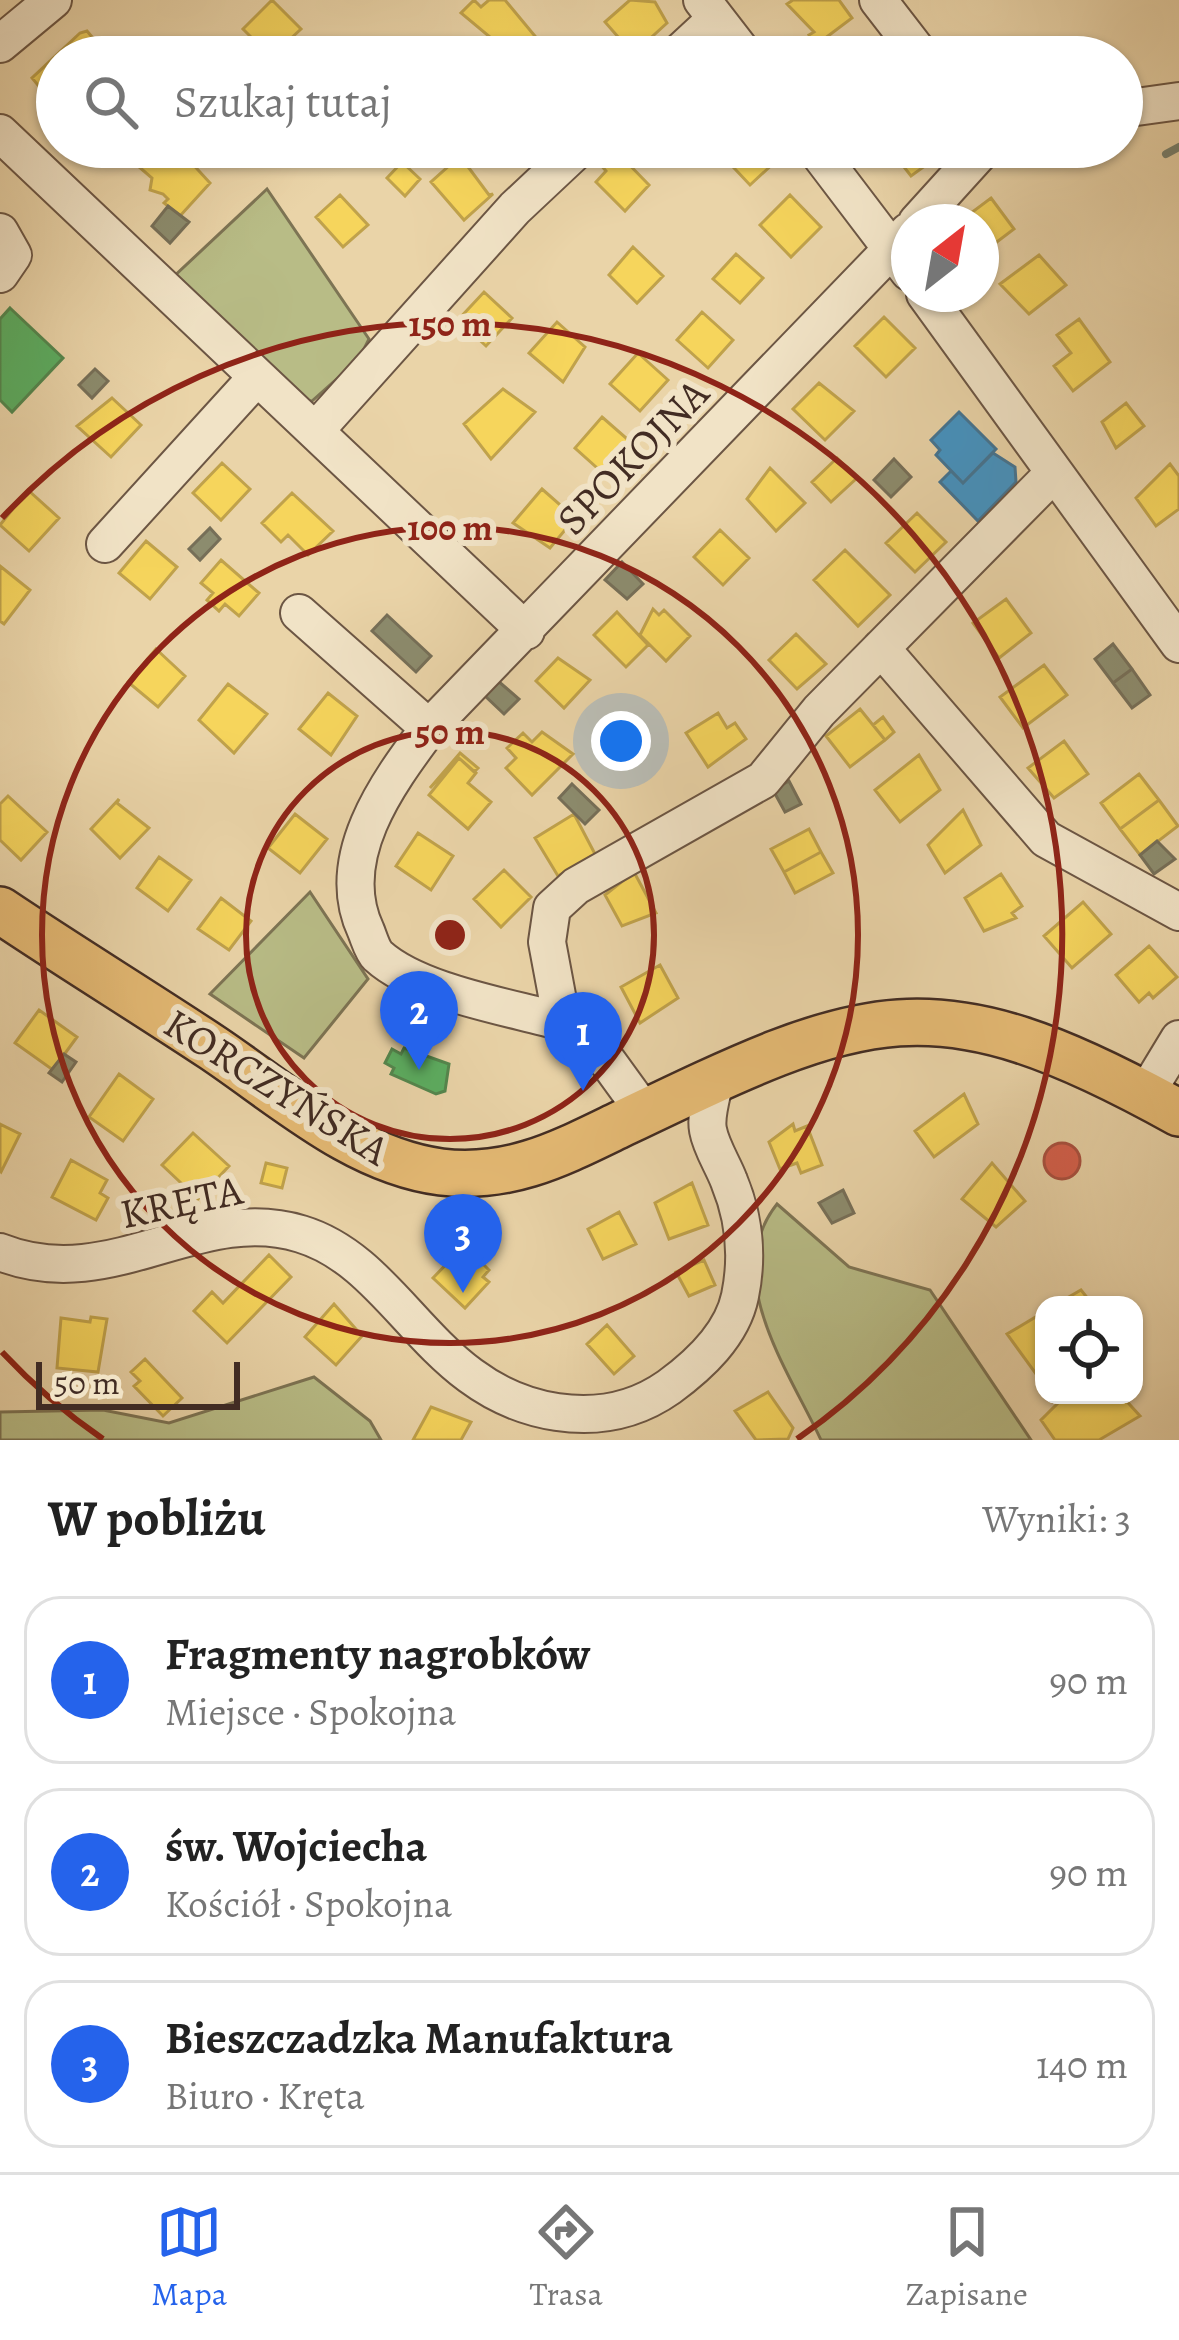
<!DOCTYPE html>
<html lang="pl">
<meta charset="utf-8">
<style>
:root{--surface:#fff;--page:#f6f6f6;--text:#222;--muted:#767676;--line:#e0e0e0;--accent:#2563eb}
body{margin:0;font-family:Alegreya,serif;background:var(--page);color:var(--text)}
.controls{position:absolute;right:36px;bottom:36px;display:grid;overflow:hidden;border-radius:24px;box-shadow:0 3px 9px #0004}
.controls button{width:108px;height:108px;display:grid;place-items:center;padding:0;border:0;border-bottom:3px solid var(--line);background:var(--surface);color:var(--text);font:60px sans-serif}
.compass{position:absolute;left:891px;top:204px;width:108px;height:108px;border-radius:50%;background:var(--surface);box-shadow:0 3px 9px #0004;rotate:31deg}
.scale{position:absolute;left:36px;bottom:30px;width:204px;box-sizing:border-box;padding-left:12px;border:6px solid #422c23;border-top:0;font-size:33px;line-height:42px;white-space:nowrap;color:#422c23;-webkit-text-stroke:9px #f1e3c6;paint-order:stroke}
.you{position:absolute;left:621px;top:741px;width:42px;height:42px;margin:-30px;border:9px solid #fff;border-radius:50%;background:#1a73e8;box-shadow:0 0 0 18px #1a73e833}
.badge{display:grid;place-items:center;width:78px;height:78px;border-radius:50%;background:var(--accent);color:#fff;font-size:39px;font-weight:700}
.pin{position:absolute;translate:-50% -99px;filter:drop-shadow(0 3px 6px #0008)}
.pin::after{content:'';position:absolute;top:63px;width:42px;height:36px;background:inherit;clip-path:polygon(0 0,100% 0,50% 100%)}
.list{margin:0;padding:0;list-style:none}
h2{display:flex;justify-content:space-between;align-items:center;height:156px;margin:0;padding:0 48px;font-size:51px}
h2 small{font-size:39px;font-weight:400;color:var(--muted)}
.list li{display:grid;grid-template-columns:78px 1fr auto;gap:36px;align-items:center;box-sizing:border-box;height:168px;margin:0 24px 24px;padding:0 24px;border:3px solid var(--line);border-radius:36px}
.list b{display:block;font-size:45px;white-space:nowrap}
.list p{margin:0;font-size:39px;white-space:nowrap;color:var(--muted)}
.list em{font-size:39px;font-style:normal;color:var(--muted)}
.icon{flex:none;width:66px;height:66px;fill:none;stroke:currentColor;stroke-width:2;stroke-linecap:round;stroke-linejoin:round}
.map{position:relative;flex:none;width:1179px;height:1440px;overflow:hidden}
.search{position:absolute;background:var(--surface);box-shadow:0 3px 9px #0004;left:36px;right:36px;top:36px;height:132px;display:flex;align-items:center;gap:30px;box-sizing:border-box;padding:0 42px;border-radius:66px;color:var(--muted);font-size:45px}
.sheet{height:732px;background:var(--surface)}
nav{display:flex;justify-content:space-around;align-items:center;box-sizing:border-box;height:168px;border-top:3px solid var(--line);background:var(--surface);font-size:33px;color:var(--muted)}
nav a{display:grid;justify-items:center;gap:6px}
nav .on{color:var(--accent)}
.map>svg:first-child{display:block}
.green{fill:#b8bc86;stroke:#7d7454;stroke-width:3}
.homes{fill:#f6d55c;stroke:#c0a24b;stroke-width:3}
.shops{fill:#d6604d;stroke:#aa5040;stroke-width:3}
.schools{fill:#4393c3;stroke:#437493;stroke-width:3}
.public{fill:#5aae61;stroke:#53874e;stroke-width:3}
.industry{fill:#8c8c6e;stroke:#766f58;stroke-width:3}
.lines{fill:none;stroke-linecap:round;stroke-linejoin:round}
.stream{stroke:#768170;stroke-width:8}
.minor-casing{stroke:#6c5644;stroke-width:40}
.major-casing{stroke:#422c23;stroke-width:50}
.minor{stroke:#f1e3c6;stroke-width:36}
.major{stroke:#e5ba74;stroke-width:45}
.ring{fill:none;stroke:#8f2418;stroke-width:6}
.labels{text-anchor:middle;stroke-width:12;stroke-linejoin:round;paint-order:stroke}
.street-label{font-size:42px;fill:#422c23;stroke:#f1e3c6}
.centre{fill:#8f2418;stroke:#f1e3c6;stroke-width:6}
.ring-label{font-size:36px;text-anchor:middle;font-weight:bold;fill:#8f2418;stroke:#f1e3c6;stroke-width:12;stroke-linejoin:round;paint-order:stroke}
</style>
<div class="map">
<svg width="1179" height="1440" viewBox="0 0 1179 1440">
<rect width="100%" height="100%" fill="#ead4a8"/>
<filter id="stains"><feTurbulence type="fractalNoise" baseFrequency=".00167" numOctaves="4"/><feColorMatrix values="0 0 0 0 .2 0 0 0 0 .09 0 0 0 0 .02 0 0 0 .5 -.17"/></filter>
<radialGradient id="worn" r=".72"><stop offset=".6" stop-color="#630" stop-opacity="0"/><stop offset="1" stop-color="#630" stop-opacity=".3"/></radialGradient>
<path class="green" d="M 267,189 L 369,339 L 359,359 L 312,401 L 301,401 L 169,281 Z
M 310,892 L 368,979 L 304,1058 L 210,994 Z
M 777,1204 L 849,1267 L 930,1290 L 1031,1440 L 821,1440 C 788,1369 720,1276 777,1204 Z
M 314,1377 L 370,1421 L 381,1440 L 0,1440 L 0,1412 L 103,1410 L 169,1423 Z"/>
<path class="homes" d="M 272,0 L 301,29 L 271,57 L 243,29 Z
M 474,0 L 481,7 L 489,0 L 505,0 L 539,41 L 523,57 L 514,57 L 461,13 Z
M 630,0 L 655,2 L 667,23 L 633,54 L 605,22 Z
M 793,0 L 839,0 L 852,18 L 816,45 L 809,35 L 814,32 L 787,4 Z
M 87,31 L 109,57 L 57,57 L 57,96 L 51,101 L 32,78 L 80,33 Z
M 869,44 L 878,57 L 851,57 Z
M 163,147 L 177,147 L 210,183 L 180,216 L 164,203 L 168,199 L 163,194 L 150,190 L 152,178 L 138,166 Z
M 724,147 L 763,147 L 776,161 L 750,185 L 719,152 Z
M 896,147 L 951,147 L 911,176 L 904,167 L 910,162 Z
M 614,149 L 649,185 L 625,211 L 596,182 L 606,171 L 600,164 Z
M 460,156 L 489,195 L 493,194 L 464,220 L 431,182 Z
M 402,162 L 420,179 L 405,196 L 387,178 Z
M 340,195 L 368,225 L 343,247 L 316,217 Z
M 790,195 L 821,227 L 791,257 L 760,225 Z
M 991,198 L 1014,229 L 981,254 L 981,222 L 959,222 Z
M 633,247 L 663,276 L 637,303 L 609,275 Z
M 736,254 L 763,278 L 740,303 L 713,279 Z
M 1039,255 L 1066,285 L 1029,314 L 1000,284 Z
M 484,292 L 512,318 L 486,346 L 458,320 Z
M 702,312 L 733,340 L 708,368 L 677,340 Z
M 884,317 L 915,348 L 886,377 L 855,346 Z
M 1079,319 L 1110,362 L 1073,391 L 1054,366 L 1071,353 L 1057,335 Z
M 557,322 L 585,347 L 563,382 L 529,353 Z
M 638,353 L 668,380 L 640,411 L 610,384 Z
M 819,383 L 854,411 L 825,440 L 793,409 Z
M 503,389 L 535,412 L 491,459 L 464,424 Z
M 112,398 L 141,425 L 111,457 L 77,426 Z
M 1126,403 L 1144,426 L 1116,448 L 1102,422 Z
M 602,417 L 633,444 L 620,466 L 617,462 L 605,475 L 575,448 Z
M 837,458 L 857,478 L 831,502 L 812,482 Z
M 222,463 L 250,489 L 221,520 L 193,493 Z
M 1170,464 L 1179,476 L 1179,509 L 1156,526 L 1136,498 Z
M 770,468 L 805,503 L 776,531 L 747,499 Z
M 542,489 L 575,518 L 550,548 L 513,523 Z
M 28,490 L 59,518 L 29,551 L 0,525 Z
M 292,493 L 333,531 L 308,555 L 288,535 L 281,542 L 262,523 Z
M 917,513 L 946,542 L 915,572 L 886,543 Z
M 720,530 L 749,558 L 723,585 L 694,557 Z
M 146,541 L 177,567 L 150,599 L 119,573 Z
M 845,550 L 890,595 L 858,626 L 814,580 Z
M 221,560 L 259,593 L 239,616 L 225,604 L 219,611 L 207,600 L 213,593 L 201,583 Z
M 0,566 L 30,590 L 4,624 L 0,621 Z
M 1006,599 L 1031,633 L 999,658 L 973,623 Z
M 653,609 L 659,615 L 664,610 L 690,636 L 666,661 L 640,635 Z
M 617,612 L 648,645 L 626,667 L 594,635 Z
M 796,634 L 826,664 L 797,689 L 769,660 Z
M 156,649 L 185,676 L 158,707 L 128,682 Z
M 558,658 L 590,680 L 564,708 L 536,681 Z
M 1044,665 L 1067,695 L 1023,728 L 1000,697 Z
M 228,684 L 267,714 L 234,753 L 199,720 Z
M 328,693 L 357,716 L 331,755 L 299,729 Z
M 860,709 L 885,740 L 850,767 L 826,736 Z
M 718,713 L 727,728 L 735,723 L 746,739 L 708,767 L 686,733 Z
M 883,717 L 894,732 L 885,740 L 873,725 Z
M 542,732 L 573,754 L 532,795 L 506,768 L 516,758 L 507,748 L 523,733 L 532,742 Z
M 1064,741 L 1088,774 L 1054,798 L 1028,768 Z
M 460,753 L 478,768 L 474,772 L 459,758 L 430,788 Z
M 919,755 L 940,790 L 900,822 L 875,790 Z
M 459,758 L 476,773 L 468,783 L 491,802 L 468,829 L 429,795 Z
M 1139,774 L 1159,800 L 1120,829 L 1101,803 Z
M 8,796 L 47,832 L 21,860 L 0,840 L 0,804 Z
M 119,799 L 117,803 L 149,828 L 120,858 L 91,829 Z
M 1159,800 L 1178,826 L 1140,855 L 1120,829 Z
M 963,810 L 981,845 L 945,873 L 928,845 Z
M 295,814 L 327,839 L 300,873 L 268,848 Z
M 574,814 L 595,854 L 558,876 L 535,838 Z
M 809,829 L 821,852 L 784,872 L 771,849 Z
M 418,833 L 453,856 L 431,890 L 396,866 Z
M 821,852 L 833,873 L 795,893 L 784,872 Z
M 159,857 L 191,880 L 168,911 L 137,888 Z
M 504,870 L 531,897 L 501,927 L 474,899 Z
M 634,872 L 656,913 L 622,926 L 605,895 Z
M 1001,874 L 1022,906 L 1012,913 L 1016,918 L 984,931 L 965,898 Z
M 221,898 L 251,921 L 229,950 L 198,929 Z
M 1083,902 L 1111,934 L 1072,968 L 1044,936 Z
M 1149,946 L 1177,977 L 1153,998 L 1149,993 L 1139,1002 L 1116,975 Z
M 660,965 L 678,998 L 640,1023 L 621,987 Z
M 39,1010 L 77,1037 L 53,1070 L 15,1043 Z
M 119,1074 L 153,1099 L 123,1141 L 89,1117 Z
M 964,1094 L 978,1124 L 934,1157 L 915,1131 Z
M 0,1124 L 20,1134 L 1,1172 L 0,1171 Z
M 793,1124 L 795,1131 L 807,1126 L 822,1165 L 801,1173 L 797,1163 L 780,1169 L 769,1142 Z
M 193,1133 L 229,1166 L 198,1199 L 162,1165 Z
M 71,1160 L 107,1180 L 100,1193 L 108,1198 L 96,1220 L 52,1197 Z
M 266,1163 L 287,1168 L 282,1188 L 261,1183 Z
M 992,1163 L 1025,1201 L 996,1227 L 962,1199 Z
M 692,1183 L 708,1225 L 669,1239 L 655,1203 Z
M 619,1212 L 636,1244 L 603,1259 L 588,1229 Z
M 458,1252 L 470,1264 L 476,1257 L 489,1270 L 483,1277 L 489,1282 L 465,1308 L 433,1278 Z
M 269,1255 L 291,1277 L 227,1343 L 194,1311 L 212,1292 L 223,1303 Z
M 704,1260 L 715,1285 L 689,1296 L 676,1272 Z
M 1081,1290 L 1093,1305 L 1055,1305 Z
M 334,1304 L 362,1336 L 336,1365 L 305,1337 Z
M 1044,1312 L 1044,1385 L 1007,1334 Z
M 91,1317 L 107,1319 L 98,1372 L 57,1368 L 61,1318 L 90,1322 Z
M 607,1325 L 634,1356 L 614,1374 L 587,1344 Z
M 145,1359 L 182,1398 L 163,1416 L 134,1386 L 140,1381 L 131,1372 Z
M 768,1392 L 793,1428 L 788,1439 L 756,1440 L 735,1411 Z
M 1051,1395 L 1121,1395 L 1140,1416 L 1099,1440 L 1055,1440 L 1041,1420 L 1057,1404 Z
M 431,1407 L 471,1422 L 461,1440 L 413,1440 Z"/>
<path class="shops" d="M1044 1161a18 18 0 1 1 36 0a18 18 0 1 1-36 0Z"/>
<path class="schools" d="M 959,412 L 996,449 L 963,483 L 936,455 L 940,450 L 931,440 Z
M 993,453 L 1015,467 L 1016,482 L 978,521 L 940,482 L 951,471 L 963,483 Z"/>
<path class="public" d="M 10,308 L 63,358 L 12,412 L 0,400 L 0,319 Z
M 410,1013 L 423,1019 L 417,1029 L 405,1022 Z
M 404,1048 L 449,1064 L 445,1091 L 436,1094 L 391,1074 L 394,1068 L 385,1063 L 392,1049 L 401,1054 Z"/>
<path class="industry" d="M 168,206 L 189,222 L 170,243 L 152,226 Z
M 95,369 L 108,381 L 92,398 L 79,385 Z
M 894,459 L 911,477 L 891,497 L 874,480 Z
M 210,528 L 220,539 L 200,560 L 189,549 Z
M 622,562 L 643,584 L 627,599 L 605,580 Z
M 387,615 L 431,656 L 416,672 L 372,631 Z
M 1113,644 L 1132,669 L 1113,683 L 1095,659 Z
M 1132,669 L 1150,695 L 1132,708 L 1113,683 Z
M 498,681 L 519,699 L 504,714 L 484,695 Z
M 789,781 L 801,804 L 785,812 L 773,790 Z
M 572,784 L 599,810 L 585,824 L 559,798 Z
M 1157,841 L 1175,859 L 1154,874 L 1140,855 Z
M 64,1054 L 76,1062 L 62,1082 L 49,1073 Z
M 843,1190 L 854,1213 L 832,1223 L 819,1203 Z"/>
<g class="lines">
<path class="stream" d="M 1166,154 L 1179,147"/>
<defs>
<path id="minor" d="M 702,0 L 746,57
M 878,0 L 922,57
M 0,44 L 53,0
M 675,57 L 716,19
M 1122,109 L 1179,101
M 0,133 L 526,631
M 814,147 L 909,272
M 917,222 L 985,147
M 0,232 L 13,255 L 0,274
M 925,294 L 1179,644
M 315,431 L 515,208 L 580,147
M 105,544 L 256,378
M 299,613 L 429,728
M 881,648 L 1046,839 L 1179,912
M 562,1022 C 510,1007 419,993 378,956 C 372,950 369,938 366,931 C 332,859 387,784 429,728 L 909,231
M 1145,1095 L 1179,1039
M 645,1113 L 608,1062 L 562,1022 L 547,942 L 552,908 L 576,886 L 763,780 L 819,711 L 1054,473
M 0,1252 C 111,1296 198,1202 301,1234 C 400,1264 430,1393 557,1412 C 597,1418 635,1411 669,1387 C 699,1365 732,1335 740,1296 C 748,1257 744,1217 729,1181 C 723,1165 711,1147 708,1130 C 705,1115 713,1092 716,1076"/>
<path id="major" d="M 0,910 C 70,957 142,1001 213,1048 C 283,1095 355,1161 441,1172 C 511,1180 561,1153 621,1124 C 865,1007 931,975 1179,1113"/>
</defs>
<use href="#minor" class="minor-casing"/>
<use href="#major" class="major-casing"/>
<use href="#minor" class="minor"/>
<use href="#major" class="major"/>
</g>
<g class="ring">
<circle cx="450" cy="935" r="204"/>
<circle cx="450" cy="935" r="408"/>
<path d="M103 1439A612 612 0 0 1 2 1352M2 518A612 612 0 1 1 797 1439"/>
</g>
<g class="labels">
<g class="street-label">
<text transform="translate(632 456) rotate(-46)" y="15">SPOKOJNA</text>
<text transform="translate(277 1086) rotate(32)" y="15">KORCZYŃSKA</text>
<text transform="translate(181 1201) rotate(-12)" y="15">KRĘTA</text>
</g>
</g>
<circle cx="450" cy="935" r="18" class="centre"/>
<g class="ring-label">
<text x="450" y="336">150 m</text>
<text x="450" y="540">100 m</text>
<text x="450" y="744">50 m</text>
</g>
<rect width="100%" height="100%" filter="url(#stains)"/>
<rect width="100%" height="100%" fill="url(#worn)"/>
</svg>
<div class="controls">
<button><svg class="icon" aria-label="locate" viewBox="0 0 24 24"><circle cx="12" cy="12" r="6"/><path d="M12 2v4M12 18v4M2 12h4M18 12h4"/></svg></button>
</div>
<svg class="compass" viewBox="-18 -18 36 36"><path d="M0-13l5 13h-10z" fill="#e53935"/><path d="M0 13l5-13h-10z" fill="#767676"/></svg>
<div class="scale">50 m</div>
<div class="you"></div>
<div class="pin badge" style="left:583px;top:1091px">1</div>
<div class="pin badge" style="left:419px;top:1070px">2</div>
<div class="pin badge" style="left:463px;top:1293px">3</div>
<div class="search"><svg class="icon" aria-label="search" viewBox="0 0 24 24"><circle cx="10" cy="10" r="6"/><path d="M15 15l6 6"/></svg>Szukaj tutaj</div>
</div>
<section class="sheet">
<h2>W pobliżu<small>Wyniki: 3</small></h2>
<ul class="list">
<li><span class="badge">1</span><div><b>Fragmenty nagrobków</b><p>Miejsce · Spokojna</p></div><em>90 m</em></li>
<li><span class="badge">2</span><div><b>św. Wojciecha</b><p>Kościół · Spokojna</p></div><em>90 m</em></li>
<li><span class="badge">3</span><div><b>Bieszczadzka Manufaktura</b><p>Biuro · Kręta</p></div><em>140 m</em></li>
</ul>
</section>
<nav>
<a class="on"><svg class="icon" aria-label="map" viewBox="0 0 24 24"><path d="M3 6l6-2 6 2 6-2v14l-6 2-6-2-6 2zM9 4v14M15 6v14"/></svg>Mapa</a>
<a><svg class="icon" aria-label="directions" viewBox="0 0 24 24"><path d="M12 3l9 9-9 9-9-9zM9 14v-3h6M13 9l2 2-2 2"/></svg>Trasa</a>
<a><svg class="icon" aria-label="saved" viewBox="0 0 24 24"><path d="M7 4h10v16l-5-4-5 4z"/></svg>Zapisane</a>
</nav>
